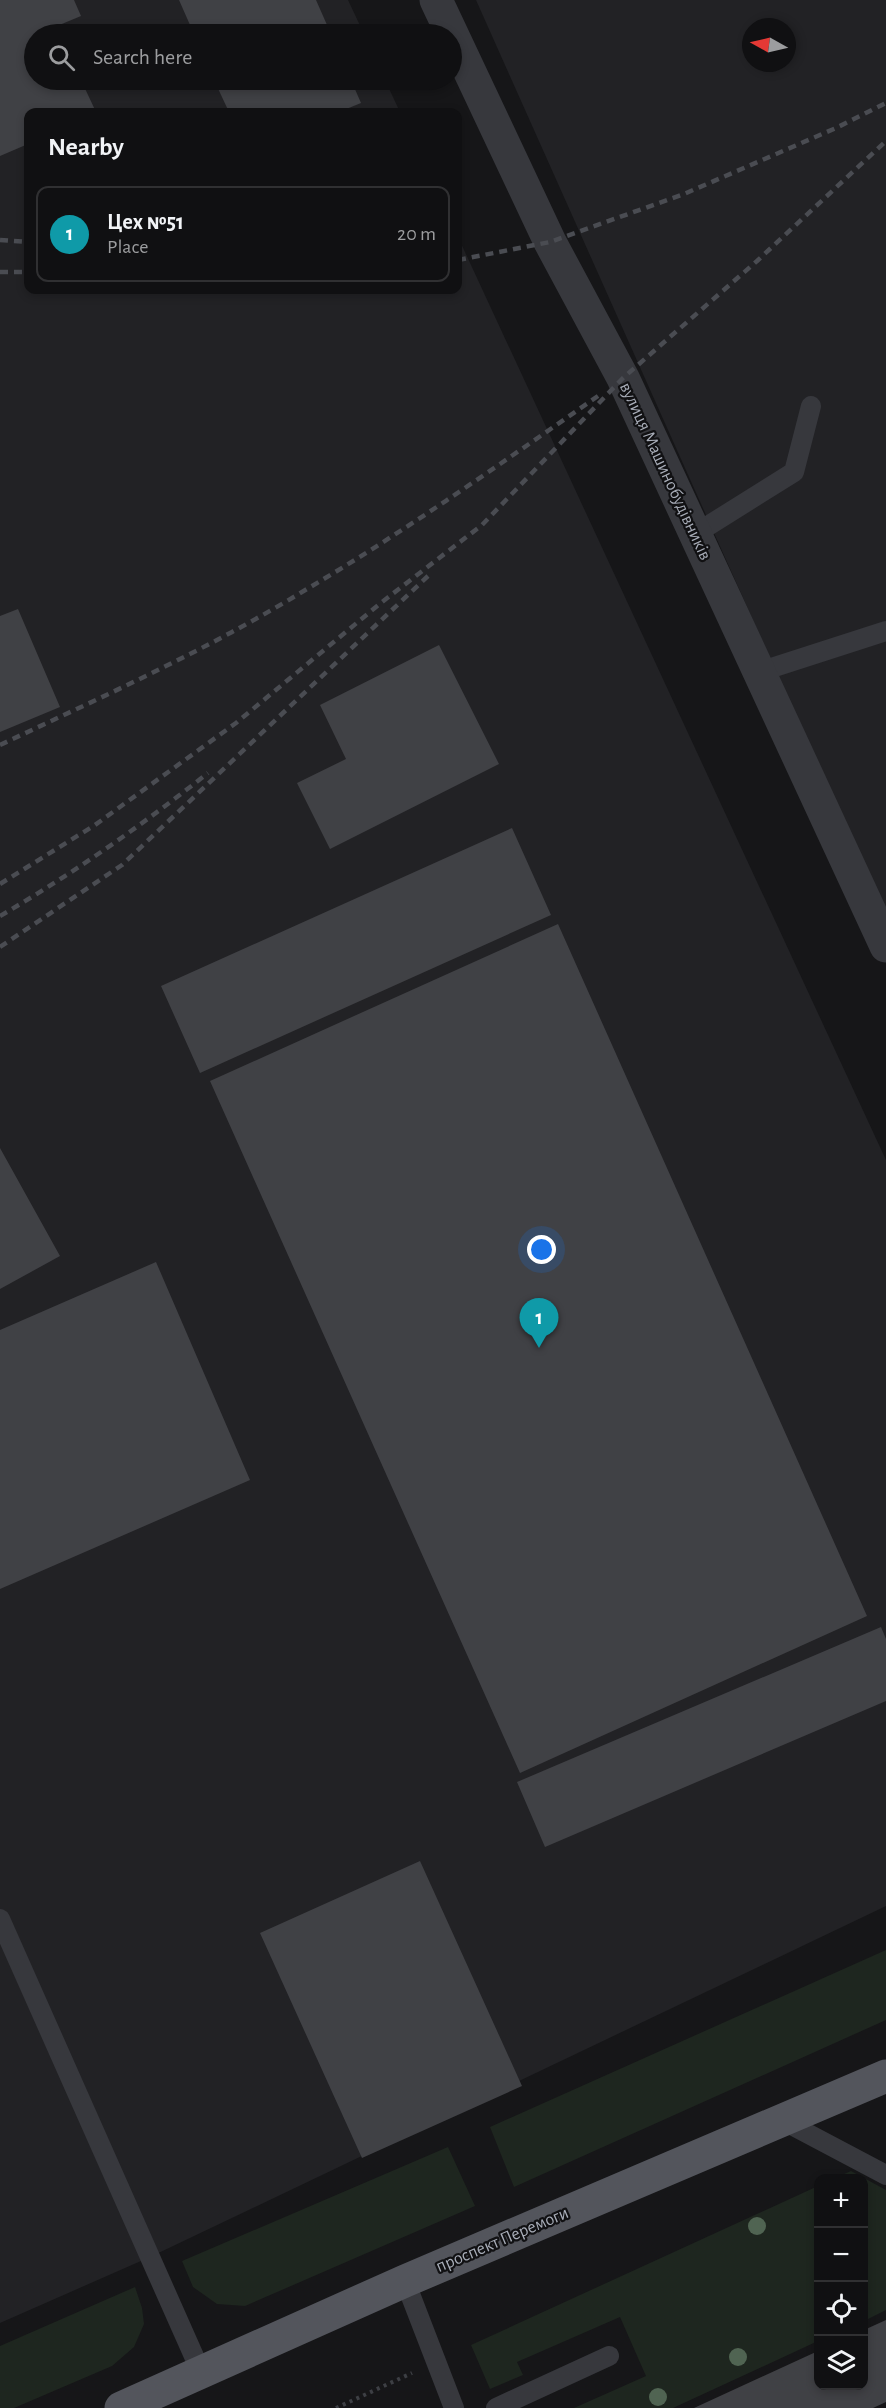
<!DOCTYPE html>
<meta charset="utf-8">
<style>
:root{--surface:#101012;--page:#19191b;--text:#f1f3f6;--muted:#9c9d9f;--line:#303032;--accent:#f2b134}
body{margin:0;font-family:"Alegreya Sans",sans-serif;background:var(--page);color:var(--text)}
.controls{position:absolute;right:18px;bottom:18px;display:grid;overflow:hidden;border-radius:12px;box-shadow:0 3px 9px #0003}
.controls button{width:54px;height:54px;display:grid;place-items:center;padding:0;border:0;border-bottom:2px solid var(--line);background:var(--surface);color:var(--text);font:30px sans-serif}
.compass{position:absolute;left:742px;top:18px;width:54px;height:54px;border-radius:50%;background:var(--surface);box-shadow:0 3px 9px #0003;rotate:278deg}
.you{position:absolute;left:542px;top:1250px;width:21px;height:21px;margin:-15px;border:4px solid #fff;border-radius:50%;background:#1a73e8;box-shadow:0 0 0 9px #1a73e833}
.badge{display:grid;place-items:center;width:39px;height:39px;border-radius:50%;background:var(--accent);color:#fff;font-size:20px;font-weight:700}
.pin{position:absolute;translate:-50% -50px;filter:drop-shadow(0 2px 3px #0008)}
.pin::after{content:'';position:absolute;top:32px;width:21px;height:18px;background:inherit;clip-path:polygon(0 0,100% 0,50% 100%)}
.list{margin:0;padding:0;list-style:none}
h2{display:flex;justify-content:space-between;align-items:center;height:78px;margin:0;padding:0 24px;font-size:26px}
h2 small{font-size:20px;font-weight:400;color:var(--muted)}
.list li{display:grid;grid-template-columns:39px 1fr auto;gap:18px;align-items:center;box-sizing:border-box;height:96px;margin:0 12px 12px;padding:0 12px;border:2px solid var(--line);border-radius:12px}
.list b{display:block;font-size:22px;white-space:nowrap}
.list p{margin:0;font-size:20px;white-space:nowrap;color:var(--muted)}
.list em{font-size:20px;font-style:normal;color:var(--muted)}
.icon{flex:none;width:33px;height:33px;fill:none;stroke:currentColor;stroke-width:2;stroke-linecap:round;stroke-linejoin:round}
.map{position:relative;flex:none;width:886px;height:2408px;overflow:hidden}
.search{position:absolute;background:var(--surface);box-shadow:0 3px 9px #0003;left:24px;top:24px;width:438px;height:66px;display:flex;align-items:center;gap:15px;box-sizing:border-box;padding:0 21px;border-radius:33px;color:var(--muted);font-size:22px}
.panel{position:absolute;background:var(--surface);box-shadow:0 3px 9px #0003;left:24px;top:108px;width:438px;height:186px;border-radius:12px}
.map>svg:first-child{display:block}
.built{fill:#222225;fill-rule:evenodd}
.green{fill:#1e261f}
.building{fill:#404145}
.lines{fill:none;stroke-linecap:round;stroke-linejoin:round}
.path{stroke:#3d3f44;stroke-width:4;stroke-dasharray:3 4.5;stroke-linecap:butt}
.service{stroke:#37383d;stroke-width:20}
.minor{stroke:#37383d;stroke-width:33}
.primary{stroke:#53555c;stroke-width:33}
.rail{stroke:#4a4c52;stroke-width:4.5;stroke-dasharray:8 6;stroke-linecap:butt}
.tree{fill:#506452}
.labels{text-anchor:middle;stroke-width:4.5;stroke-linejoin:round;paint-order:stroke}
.street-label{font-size:18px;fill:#a8adb8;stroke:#111113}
</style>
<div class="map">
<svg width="886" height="2408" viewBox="0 0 886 2408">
<rect width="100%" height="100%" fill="#161618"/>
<path class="built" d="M 0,0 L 348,0 L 364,34 L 34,34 L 34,80 L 385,80 L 400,112 L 28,112 L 28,290 L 458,290 L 458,237 L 886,1160 L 886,1906 L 150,2257 L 0,2323 Z
M 476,0 L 886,0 L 886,918 ZM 751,27 L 787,27 L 787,63 L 751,63 Z"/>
<path class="green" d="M 886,1950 L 886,2020 L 514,2187 L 490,2127 Z
M 448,2147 L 475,2206 L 245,2306 L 217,2304 L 193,2287 L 182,2261 Z
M 851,2171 L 886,2190 L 886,2310 L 864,2321 L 864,2178 L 835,2178 Z
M 818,2186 L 818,2341 L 673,2408 L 574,2408 L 646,2376 L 620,2317 L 517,2362 L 523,2375 L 490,2389 L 471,2345 Z
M 135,2287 L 142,2308 L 144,2324 L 134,2347 L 112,2366 L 14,2408 L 0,2408 L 0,2346 Z"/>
<path class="building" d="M 0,0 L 74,0 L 81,16 L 57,26 L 61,34 L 34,34 L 34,80 L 81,80 L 96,112 L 28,112 L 28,144 L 0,156 Z
M 179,0 L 316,0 L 331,34 L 194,34 Z
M 214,80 L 351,80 L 361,103 L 339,112 L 229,112 Z
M 18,609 L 60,707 L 0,732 L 0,616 Z
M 439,645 L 499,764 L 330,849 L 297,783 L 346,759 L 320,705 Z
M 512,828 L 551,915 L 200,1073 L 161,986 Z
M 558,924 L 867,1616 L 520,1773 L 210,1081 Z
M 0,1148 L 60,1256 L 0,1289 Z
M 156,1262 L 250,1480 L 0,1589 L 0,1330 Z
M 881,1627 L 886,1639 L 886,1701 L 545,1847 L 517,1782 Z
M 420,1861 L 522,2086 L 362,2158 L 260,1933 Z
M 886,2320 L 886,2402 L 873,2408 L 694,2408 L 818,2351 L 818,2386 L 864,2386 L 864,2330 Z"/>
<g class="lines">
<path class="path" d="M 336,2408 L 412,2373"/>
<path class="service" d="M 695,534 L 794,472 L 811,406
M 759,672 L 886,631
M 0,1919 L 201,2372
M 782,2120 L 886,2175
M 405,2281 L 454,2408
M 496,2408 L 609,2356"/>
<path class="minor" d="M 436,0 L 550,242 L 623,378 L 886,946"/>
<path class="primary" d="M 121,2408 L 405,2281 L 886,2076"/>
<path class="rail" d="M 0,240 L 28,242
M 458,260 L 550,242 L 684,194 L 836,128 L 886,103
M 0,272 L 28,272
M 0,745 C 104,696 209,649 307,589 C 407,530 503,462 598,396
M 0,884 L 95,825 L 236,723 L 382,602 L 482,525 L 623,378 L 757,261 L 886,141
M 0,916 C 74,873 142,825 208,773
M 0,947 L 122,865 L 428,576"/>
</g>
<g class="tree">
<circle cx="757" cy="2226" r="9"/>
<circle cx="738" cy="2357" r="9"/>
<circle cx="658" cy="2397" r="9"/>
</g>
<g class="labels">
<g class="street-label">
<text transform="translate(666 471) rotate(65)" y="6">вулиця Машинобудівників</text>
<text transform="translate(502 2239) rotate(-23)" y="6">проспект Перемоги</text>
</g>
</g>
</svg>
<div class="controls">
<button>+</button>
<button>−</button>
<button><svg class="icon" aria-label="locate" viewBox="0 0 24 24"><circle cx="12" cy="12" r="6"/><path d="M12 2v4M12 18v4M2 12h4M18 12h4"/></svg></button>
<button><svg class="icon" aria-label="layers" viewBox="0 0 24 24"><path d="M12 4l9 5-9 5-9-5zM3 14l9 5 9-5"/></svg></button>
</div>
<svg class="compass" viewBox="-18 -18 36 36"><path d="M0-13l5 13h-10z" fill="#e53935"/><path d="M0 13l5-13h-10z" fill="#9c9d9f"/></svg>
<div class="you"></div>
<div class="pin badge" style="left:539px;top:1348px;background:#0f9aa8">1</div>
<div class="search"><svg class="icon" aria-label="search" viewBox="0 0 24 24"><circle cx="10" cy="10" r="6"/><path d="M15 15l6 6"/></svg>Search here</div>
<section class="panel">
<h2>Nearby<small></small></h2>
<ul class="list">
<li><span class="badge" style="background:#0f9aa8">1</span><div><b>Цех №51</b><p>Place</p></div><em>20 m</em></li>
</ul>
</section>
</div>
